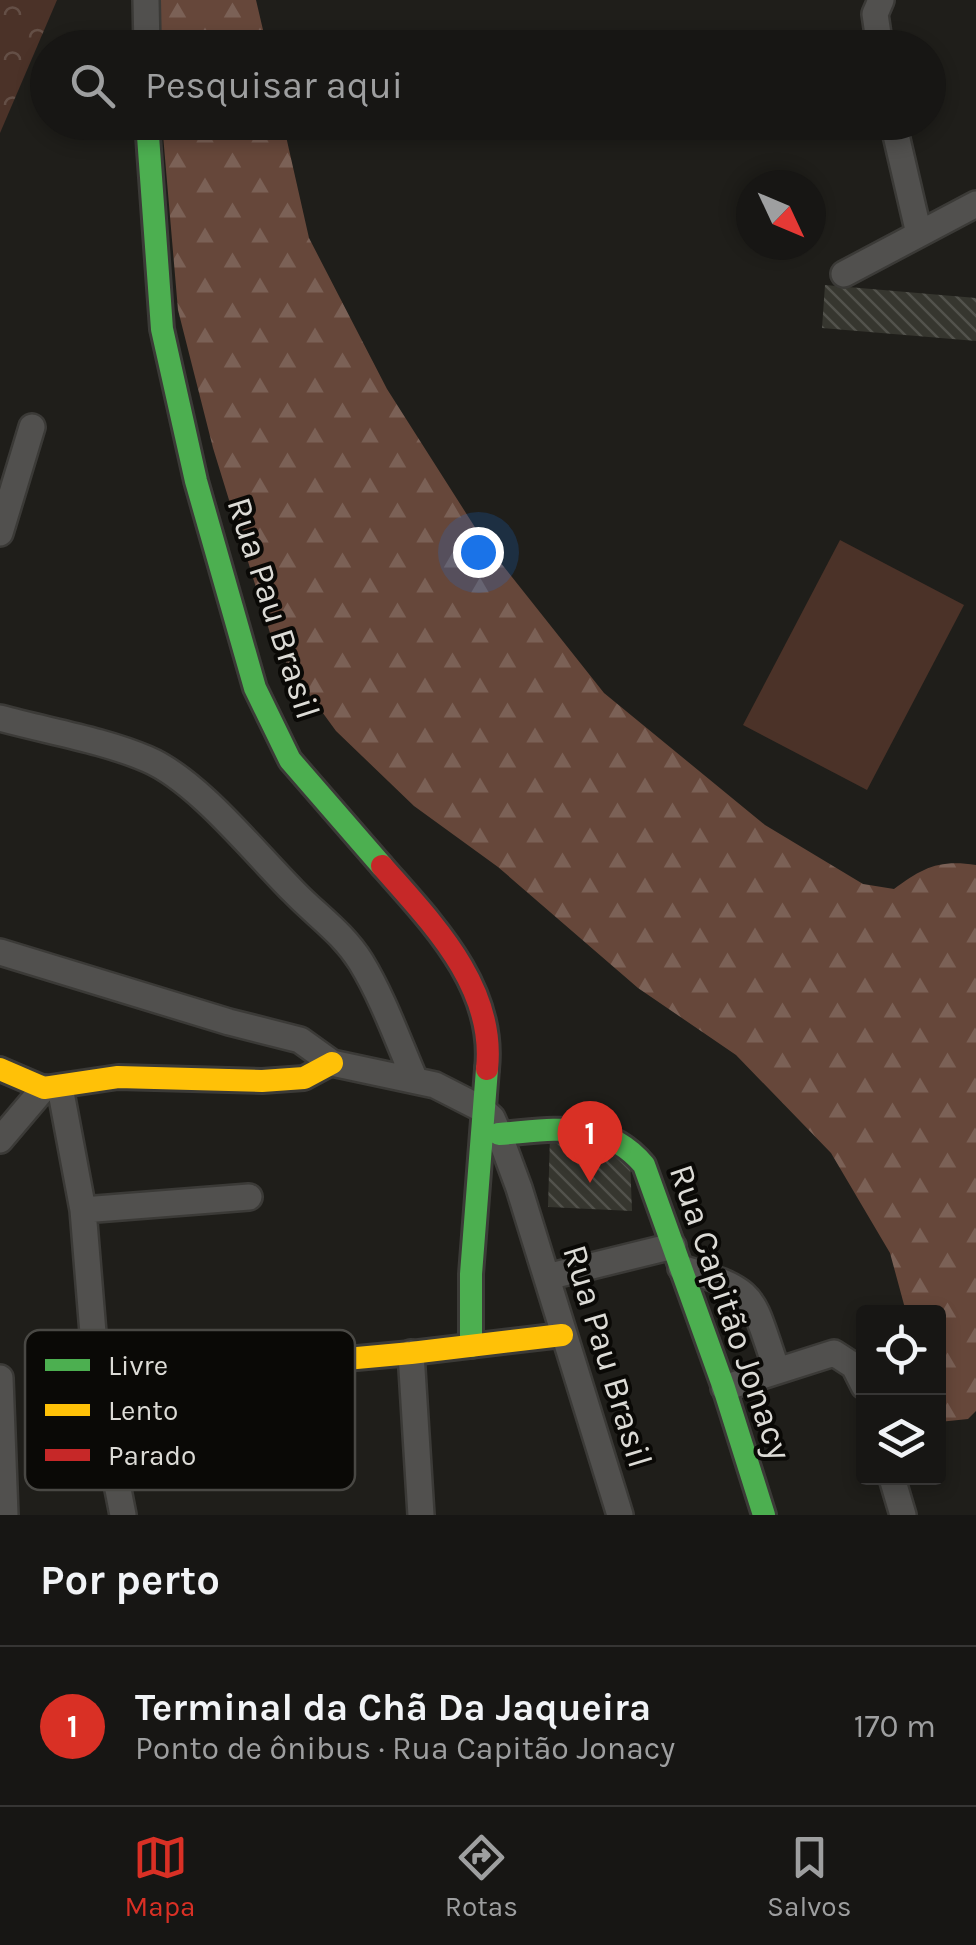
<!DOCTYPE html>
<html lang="pt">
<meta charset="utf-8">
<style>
:root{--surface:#171614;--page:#242322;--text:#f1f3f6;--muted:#9e9fa0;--line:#363534;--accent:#d93025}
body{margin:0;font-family:Karla,sans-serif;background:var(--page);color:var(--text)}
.controls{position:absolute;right:30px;bottom:30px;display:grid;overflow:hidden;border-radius:10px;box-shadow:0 5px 15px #0003}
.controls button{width:90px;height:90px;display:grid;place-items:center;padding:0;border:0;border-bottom:2px solid var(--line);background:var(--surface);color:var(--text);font:50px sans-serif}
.compass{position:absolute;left:736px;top:170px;width:90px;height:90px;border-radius:50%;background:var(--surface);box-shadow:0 5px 15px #0003;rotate:134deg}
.you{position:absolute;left:478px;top:552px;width:35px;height:35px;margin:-25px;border:8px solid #fff;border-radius:50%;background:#1a73e8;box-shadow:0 0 0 15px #1a73e833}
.badge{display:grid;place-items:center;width:65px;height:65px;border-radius:50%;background:var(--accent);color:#fff;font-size:32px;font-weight:700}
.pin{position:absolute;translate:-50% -82px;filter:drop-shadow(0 2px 5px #0008)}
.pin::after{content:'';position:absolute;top:52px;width:35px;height:30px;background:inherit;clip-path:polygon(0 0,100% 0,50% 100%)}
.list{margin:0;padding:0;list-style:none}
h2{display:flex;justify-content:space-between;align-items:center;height:130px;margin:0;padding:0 40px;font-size:42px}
h2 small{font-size:32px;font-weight:400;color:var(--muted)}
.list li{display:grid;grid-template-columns:65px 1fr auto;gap:30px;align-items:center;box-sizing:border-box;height:160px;padding:0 40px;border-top:2px solid var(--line)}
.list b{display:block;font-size:38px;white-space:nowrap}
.list p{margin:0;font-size:32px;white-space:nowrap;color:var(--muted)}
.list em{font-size:32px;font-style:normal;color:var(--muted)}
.icon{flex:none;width:55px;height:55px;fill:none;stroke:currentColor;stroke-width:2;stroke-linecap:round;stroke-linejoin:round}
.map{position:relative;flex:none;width:976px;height:1515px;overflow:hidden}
.search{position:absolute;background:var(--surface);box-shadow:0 5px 15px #0003;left:30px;right:30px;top:30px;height:110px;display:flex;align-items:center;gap:25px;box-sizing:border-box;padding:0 35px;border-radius:55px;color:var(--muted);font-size:38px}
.sheet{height:290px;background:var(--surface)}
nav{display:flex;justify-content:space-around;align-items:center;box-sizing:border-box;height:140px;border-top:2px solid var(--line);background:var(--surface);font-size:28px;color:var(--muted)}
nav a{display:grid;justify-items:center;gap:5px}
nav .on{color:var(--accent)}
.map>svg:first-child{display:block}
.grass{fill:#4b3228}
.forest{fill:url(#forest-firs)}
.park{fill:url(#park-crowns)}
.building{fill:url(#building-back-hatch)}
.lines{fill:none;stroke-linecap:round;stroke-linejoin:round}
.street-casing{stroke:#3b3a37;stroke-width:30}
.fast-casing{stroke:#3b3a37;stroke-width:28}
.slow-casing{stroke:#3b3a37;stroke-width:28}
.jam-casing{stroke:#3b3a37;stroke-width:28}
.street{stroke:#51504e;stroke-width:25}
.fast{stroke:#4caf50;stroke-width:22}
.slow{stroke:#ffc107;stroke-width:22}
.jam{stroke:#c62828;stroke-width:22}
.labels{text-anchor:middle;stroke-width:8;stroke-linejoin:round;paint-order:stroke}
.street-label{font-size:35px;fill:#dcdbd6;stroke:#0a0906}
.key{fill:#0a0906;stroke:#494844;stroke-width:2.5}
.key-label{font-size:28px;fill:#dcdbd6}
</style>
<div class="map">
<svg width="976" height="1515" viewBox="0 0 976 1515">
<defs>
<pattern id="forest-firs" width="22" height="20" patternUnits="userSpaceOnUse" patternTransform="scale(2.5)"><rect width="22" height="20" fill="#66473a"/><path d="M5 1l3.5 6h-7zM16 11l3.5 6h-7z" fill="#7b6156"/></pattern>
<pattern id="park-crowns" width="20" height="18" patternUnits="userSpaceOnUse" patternTransform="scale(2.5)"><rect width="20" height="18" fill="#4b3228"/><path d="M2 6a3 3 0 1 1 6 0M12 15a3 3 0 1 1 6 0" fill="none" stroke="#644f46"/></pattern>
<pattern id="building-back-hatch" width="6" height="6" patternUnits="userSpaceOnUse" patternTransform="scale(2.5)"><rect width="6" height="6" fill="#36362f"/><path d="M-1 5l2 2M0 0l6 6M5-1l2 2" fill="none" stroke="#52524c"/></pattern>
</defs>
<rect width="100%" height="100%" fill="#1f1e1a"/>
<path class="grass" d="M 840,540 L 964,605 L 867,790 L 743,725 Z"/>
<path class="forest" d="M 158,0 L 256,0 L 267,47 L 160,47 Z
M 162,123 L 283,123 L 309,238 L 387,389 L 485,543 L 604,693 L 765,825 L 863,884 L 894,889 C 922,868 939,859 976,865 L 976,1411 L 968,1419 L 939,1422 L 938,1312 L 906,1312 L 890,1253 L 831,1153 L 736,1055 L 638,988 L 498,867 L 414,806 L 336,731 L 274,646 L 213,448 L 178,310 Z"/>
<path class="park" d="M 0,0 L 57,0 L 0,133 Z"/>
<path class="building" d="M 825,285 L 976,298 L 976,341 L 822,328 Z
M 550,1135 L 630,1159 L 632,1211 L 548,1207 Z"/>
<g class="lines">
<defs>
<path id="street" d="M 146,0 L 147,48
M 880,48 L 875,14 L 881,0
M 893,122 L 919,234
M 844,274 L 976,204
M 0,533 L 32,427
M 0,718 C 47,731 103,740 147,759 C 197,780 254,852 293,891 C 317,916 342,932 361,962 C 383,998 398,1041 415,1080
M 0,952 L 229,1022 L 300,1040 L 332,1063 L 435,1085 L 482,1109 L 492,1118 L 499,1134 L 519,1188 L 620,1515
M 60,1087 L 83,1210 L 97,1382 L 123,1515
M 0,1140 L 44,1088
M 83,1210 L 249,1197
M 681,1268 C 761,1292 750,1295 777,1370
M 547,1277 L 673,1246
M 411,1353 L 421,1515
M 0,1378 L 5,1515
M 724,1388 L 834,1353 L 854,1366 L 864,1386
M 892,1478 L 903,1515"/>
<path id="fast" d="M 147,122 L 162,329 L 196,481 L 255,688 L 290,760 L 382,866
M 499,1134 C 553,1130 605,1118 644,1165 L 724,1388 L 764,1515
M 471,1346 L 471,1274 L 487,1069"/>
<path id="slow" d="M 0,1069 L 44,1088 L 118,1077 L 262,1081 L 304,1078 L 332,1063
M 97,1382 L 411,1353 L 562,1335"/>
<path id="jam" d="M 382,866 C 432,923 496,987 487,1069"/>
</defs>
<use href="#street" class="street-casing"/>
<use href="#fast" class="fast-casing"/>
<use href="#slow" class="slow-casing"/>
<use href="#jam" class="jam-casing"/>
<use href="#street" class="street"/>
<use href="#fast" class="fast"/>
<use href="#slow" class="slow"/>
<use href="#jam" class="jam"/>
</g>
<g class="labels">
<g class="street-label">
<text transform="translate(274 608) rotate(72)" y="12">Rua Pau Brasil</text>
<text transform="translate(731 1312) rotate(71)" y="12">Rua Capitão Jonacy</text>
<text transform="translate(608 1356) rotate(73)" y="12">Rua Pau Brasil</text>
</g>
</g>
<rect x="25" y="1330" width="330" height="160" rx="15" class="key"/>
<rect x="45" y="1359" width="45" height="12" fill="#4caf50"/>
<rect x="45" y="1404" width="45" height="12" fill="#ffc107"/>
<rect x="45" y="1449" width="45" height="12" fill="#c62828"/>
<g class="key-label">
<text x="108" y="1375">Livre</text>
<text x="108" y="1420">Lento</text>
<text x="108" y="1465">Parado</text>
</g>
</svg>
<div class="controls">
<button><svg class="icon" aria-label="locate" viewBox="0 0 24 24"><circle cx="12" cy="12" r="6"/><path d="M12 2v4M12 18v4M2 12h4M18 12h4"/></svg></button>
<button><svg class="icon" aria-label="layers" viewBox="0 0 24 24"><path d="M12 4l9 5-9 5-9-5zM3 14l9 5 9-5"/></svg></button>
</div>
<svg class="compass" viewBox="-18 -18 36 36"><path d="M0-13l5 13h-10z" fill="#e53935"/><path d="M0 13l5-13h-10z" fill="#9e9fa0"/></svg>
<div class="you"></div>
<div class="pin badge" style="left:590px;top:1183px">1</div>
<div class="search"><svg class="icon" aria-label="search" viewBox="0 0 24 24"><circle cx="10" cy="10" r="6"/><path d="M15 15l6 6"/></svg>Pesquisar aqui</div>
</div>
<section class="sheet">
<h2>Por perto<small></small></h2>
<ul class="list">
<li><span class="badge">1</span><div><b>Terminal da Chã Da Jaqueira</b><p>Ponto de ônibus · Rua Capitão Jonacy</p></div><em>170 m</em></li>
</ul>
</section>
<nav>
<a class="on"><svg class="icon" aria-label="map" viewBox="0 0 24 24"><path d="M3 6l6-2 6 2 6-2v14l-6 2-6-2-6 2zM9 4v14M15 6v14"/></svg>Mapa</a>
<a><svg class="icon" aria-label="directions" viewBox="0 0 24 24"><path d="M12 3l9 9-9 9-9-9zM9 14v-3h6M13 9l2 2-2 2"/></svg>Rotas</a>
<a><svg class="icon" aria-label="saved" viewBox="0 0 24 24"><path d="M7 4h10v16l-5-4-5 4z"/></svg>Salvos</a>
</nav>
